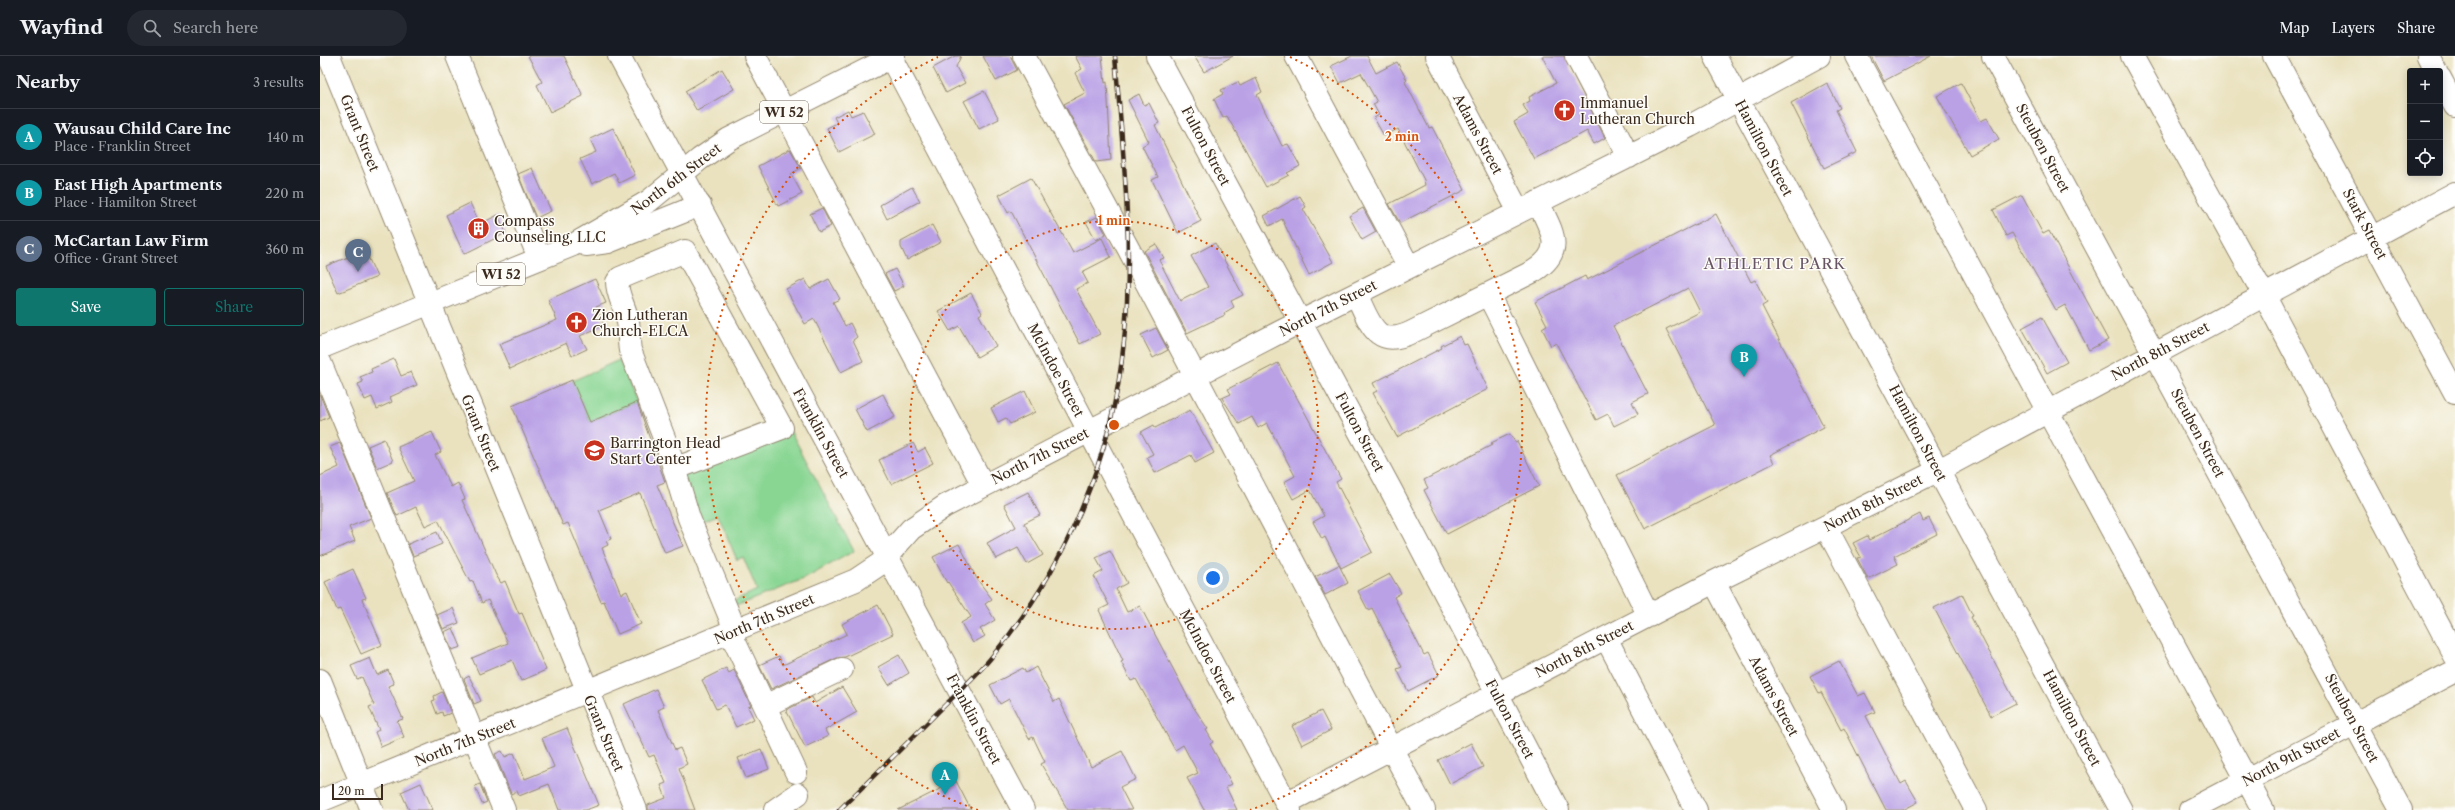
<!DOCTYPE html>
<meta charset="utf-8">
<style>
:root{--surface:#171b24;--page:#242831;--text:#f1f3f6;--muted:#9ea1a6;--line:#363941;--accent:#0f766e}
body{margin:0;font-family:"Libre Caslon Text",serif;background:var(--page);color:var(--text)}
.controls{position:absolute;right:12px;top:12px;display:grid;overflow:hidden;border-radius:4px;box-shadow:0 2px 10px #0003}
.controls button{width:36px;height:36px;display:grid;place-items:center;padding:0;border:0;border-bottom:1px solid var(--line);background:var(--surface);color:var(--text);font:20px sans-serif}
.scale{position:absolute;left:12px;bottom:10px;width:51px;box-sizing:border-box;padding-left:4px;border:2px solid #3b2a1e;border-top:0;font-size:11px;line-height:14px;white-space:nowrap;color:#3b2a1e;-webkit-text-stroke:3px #fdfcf7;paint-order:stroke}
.you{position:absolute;left:893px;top:522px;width:14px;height:14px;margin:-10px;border:3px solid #fff;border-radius:50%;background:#1a73e8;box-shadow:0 0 0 6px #1a73e833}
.badge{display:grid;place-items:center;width:26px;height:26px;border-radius:50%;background:var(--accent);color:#fff;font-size:13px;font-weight:700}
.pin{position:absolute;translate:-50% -33px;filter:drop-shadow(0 1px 2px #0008)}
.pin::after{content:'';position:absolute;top:21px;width:14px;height:12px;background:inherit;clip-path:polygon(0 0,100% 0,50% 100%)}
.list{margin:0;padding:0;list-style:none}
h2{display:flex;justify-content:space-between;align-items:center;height:52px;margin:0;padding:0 16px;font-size:17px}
h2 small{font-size:13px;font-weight:400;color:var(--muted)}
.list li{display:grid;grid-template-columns:26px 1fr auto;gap:12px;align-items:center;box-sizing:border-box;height:56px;padding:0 16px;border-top:1px solid var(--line)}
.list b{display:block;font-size:15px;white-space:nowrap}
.list p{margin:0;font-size:13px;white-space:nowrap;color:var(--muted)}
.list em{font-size:13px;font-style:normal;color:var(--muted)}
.actions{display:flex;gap:8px;padding:12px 16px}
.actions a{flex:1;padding:9px 0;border:1px solid var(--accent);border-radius:4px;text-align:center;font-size:14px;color:var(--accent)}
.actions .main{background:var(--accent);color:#fff}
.icon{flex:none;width:22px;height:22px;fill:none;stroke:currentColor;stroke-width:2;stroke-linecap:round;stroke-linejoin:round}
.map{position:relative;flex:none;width:2135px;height:754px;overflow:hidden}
header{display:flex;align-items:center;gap:24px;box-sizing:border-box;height:56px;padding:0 20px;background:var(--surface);border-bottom:1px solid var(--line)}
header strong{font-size:19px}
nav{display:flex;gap:22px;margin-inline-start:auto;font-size:14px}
.search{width:280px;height:36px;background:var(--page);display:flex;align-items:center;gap:10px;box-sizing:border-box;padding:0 14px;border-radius:22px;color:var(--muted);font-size:15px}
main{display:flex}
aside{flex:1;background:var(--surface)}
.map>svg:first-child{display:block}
.green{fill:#89d693;stroke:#628058}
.building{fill:#baa1e6}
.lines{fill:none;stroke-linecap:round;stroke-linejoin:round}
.minor-casing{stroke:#92866e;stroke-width:24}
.major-casing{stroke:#92866e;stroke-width:24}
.minor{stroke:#fff;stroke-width:22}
.major{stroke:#fff;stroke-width:22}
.rail-casing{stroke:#3b2a1e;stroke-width:4.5}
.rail{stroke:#fdfcf7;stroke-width:3;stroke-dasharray:9;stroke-linecap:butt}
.ring{fill:none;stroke:#d7540e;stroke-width:2;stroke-dasharray:2 4}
.labels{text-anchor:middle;stroke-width:3;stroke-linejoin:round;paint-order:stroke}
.shield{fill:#fdfcf7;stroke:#75695f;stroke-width:1}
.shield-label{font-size:13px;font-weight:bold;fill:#3b2a1e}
.poi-label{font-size:14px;fill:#3b2a1e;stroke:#fdfcf7;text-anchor:start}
.street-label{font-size:14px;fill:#3b2a1e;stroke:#fdfcf7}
.neighbourhood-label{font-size:15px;letter-spacing:1px;fill:#675464;stroke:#fdfcf7}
.centre{fill:#d7540e;stroke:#fdfcf7;stroke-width:2}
.ring-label{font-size:12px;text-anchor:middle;font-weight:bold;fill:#d7540e;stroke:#fdfcf7;stroke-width:3;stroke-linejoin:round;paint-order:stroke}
</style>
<header>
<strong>Wayfind</strong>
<div class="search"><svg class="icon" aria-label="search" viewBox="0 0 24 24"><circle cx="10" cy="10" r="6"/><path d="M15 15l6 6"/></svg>Search here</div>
<nav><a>Map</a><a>Layers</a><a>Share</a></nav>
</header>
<main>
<aside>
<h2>Nearby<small>3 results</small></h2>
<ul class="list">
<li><span class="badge" style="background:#0f9aa8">A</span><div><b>Wausau Child Care Inc</b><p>Place · Franklin Street</p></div><em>140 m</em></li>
<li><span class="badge" style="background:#0f9aa8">B</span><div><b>East High Apartments</b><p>Place · Hamilton Street</p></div><em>220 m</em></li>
<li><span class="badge" style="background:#5c6f8a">C</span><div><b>McCartan Law Firm</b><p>Office · Grant Street</p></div><em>360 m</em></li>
</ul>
<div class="actions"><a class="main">Save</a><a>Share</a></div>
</aside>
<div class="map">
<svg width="2135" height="754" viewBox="0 0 2135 754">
<rect width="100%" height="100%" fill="#fdfcf7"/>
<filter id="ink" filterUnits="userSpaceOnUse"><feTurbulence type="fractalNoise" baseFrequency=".025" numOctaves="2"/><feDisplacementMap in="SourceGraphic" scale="8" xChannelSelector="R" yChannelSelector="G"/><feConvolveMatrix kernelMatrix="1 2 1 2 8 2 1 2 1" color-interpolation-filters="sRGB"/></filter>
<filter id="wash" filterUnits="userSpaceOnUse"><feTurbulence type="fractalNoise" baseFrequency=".012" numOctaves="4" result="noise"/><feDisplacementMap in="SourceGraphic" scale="16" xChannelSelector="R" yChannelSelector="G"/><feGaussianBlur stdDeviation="0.9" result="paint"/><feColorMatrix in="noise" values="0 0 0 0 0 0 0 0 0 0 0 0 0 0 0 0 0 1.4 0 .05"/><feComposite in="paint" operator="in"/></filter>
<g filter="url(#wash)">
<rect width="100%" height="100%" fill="#eae2bf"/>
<path class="green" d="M 299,304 L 317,346 L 270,366 L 252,325 Z
M 470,374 L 534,495 L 486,522 L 416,550 L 414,545 L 437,534 L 423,501 L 417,504 L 398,459 L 381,466 L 359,419 Z"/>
<g id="blocks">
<path class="building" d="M 208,0 L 244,0 L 263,40 L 230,56 L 217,29 L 222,26 Z
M 635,0 L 641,0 L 636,11 L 645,27 L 626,37 L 613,12 Z
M 663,0 L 690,0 L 697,14 L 676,25 Z
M 755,0 L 782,0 L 785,27 L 787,26 L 791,104 L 776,106 L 744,48 L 765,37 L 755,17 L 762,13 Z
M 874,0 L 913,0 L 884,16 Z
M 1032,0 L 1047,0 L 1056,17 L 1077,6 L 1087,24 L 1085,26 L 1109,72 L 1112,71 L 1145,134 L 1080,167 L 1069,148 L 1105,129 L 1104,124 L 1078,73 L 1064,80 L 1054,62 L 1059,59 L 1053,48 L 1057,46 L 1041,17 L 1020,27 L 1011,10 Z
M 1222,0 L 1244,0 L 1285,82 L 1274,88 L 1267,75 L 1214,103 L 1194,66 L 1208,58 L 1203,49 L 1210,45 L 1209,41 L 1236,27 Z
M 1551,0 L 1611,0 L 1564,25 Z
M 402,13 L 414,33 L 377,55 L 365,35 Z
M 936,22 L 942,36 L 937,39 L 962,90 L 968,88 L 980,110 L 967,117 L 969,119 L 946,131 L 907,60 L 903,62 L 894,43 L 903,38 L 901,34 L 918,26 L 920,30 Z
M 1507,27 L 1520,52 L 1516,54 L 1537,96 L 1504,112 L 1471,47 Z
M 1641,27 L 1661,65 L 1667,62 L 1679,83 L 1650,99 L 1617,40 Z
M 664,35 L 679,63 L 659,73 L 644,45 Z
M 819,38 L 824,49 L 829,47 L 839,67 L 835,69 L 881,165 L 858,177 L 832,124 L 838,121 L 822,90 L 829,86 L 808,44 Z
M 528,54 L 531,60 L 543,55 L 555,78 L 519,96 L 507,72 L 517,67 L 514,61 Z
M 293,72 L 315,119 L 299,127 L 294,117 L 272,128 L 260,103 L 276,96 L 270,83 Z
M 470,93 L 481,112 L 471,118 L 482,138 L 458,150 L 438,110 Z
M 212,112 L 231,155 L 216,162 L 198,118 Z
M 711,122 L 753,197 L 782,182 L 791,201 L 762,216 L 768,227 L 756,233 L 780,278 L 760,288 L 691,155 L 688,157 L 679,139 Z
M 592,131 L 600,145 L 567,163 L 560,149 Z
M 1702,139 L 1723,178 L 1729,175 L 1788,284 L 1769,294 L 1745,249 L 1736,254 L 1692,177 L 1686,180 L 1673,154 Z
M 980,140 L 986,151 L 983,153 L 1013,206 L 989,219 L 962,163 L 949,170 L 944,160 Z
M 150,147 L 160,168 L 178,159 L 186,177 L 144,198 L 126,159 Z
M 502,152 L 511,170 L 499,176 L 490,158 Z
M 1043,152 L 1056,176 L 1042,184 L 1029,160 Z
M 1396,158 L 1431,226 L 1435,224 L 1447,247 L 1442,250 L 1504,371 L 1450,399 L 1454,407 L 1325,473 L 1297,419 L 1395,369 L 1346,273 L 1380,256 L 1368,232 L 1293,270 L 1328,338 L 1312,346 L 1318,358 L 1294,370 L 1288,358 L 1276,364 L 1236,287 L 1231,290 L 1222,272 L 1227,269 L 1215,246 L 1265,220 L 1267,224 Z
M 777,161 L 786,178 L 776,184 L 766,166 Z
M 612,169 L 621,186 L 587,204 L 581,191 L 581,186 Z
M 895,187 L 923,239 L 911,245 L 914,251 L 904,257 L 905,259 L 867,277 L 824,195 L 836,188 L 844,202 L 839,204 L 860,245 L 888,231 L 871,200 Z
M 45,194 L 57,221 L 18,237 L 6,210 Z
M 575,213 L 584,230 L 574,235 L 565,218 Z
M 275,223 L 286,247 L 276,251 L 284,269 L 260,280 L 267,293 L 252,300 L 246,287 L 190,313 L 179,288 L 237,264 L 228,244 Z
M 485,223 L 490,233 L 509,223 L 520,243 L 513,246 L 525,270 L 530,267 L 537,281 L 533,284 L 543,305 L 521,316 L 494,263 L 485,268 L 466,233 Z
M 651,237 L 662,257 L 659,259 L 676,290 L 657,301 L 639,270 L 630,275 L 618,255 Z
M 1722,261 L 1747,306 L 1727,317 L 1702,272 Z
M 836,272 L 848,294 L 833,302 L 821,279 Z
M 1140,280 L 1144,289 L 1147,288 L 1168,333 L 1077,381 L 1053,337 L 1057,335 L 1053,327 L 1122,292 L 1121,290 Z
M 74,303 L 81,320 L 91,316 L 97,329 L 70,341 L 72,346 L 57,353 L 52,341 L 45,344 L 38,328 L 43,326 L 40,321 L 52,316 L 51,313 Z
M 958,307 L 1021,423 L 1016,426 L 1052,496 L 1021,512 L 1005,481 L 1002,483 L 993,466 L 1004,460 L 990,434 L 973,443 L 964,426 L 975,420 L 947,367 L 938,372 L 932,361 L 919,368 L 902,342 L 911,338 L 908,333 Z
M 252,324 L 270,366 L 317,346 L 345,426 L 337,429 L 363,490 L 345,497 L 320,437 L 279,454 L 291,483 L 286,485 L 288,489 L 282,492 L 301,538 L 307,535 L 321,568 L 298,578 L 284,545 L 281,546 L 248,467 L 243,469 L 192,350 Z
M 705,335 L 715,356 L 690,368 L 686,362 L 678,366 L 671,352 Z
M 563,338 L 575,361 L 547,376 L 535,353 Z
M 0,339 L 9,361 L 0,365 Z
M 870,354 L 894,397 L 875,407 L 871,399 L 835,417 L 827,401 L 833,398 L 821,376 L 834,369 L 835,372 Z
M 112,376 L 121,396 L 115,399 L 131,431 L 138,427 L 145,443 L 142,444 L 159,481 L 176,519 L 181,527 L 185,525 L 199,558 L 202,557 L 226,614 L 201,625 L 192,604 L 159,618 L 152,602 L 188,587 L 168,544 L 162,547 L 153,525 L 150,526 L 118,464 L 105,470 L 96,451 L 77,460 L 67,437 L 94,425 L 78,391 Z
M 1190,378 L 1195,386 L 1197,385 L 1219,430 L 1127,478 L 1104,434 L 1108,432 L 1104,424 L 1172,389 L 1171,387 Z
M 64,383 L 73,405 L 57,412 L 48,390 Z
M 20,387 L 51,462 L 29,471 L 35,485 L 0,500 L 0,420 L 19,411 L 10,391 Z
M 593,387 L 598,396 L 605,392 L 613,407 L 571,428 L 559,404 Z
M 708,436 L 720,459 L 704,467 L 723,499 L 707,508 L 698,492 L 676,503 L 667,487 L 696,471 L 684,448 Z
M 1600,458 L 1603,465 L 1609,462 L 1617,478 L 1574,500 L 1578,508 L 1548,523 L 1537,502 L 1541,501 L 1533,487 L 1547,480 L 1549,484 Z
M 117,476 L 122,488 L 93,500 L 88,488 Z
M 639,488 L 657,523 L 672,543 L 665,548 L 675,564 L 660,573 L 665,580 L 653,587 L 641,567 L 651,561 L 628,526 L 627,527 L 613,501 Z
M 790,495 L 807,527 L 796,533 L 807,556 L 820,550 L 872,649 L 888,673 L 886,674 L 893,686 L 890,688 L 912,728 L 906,731 L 917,754 L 884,754 L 867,722 L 878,717 L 863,689 L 855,694 L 816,623 L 811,625 L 801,606 L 803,605 L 779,554 L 789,549 L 774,520 L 783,515 L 776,502 Z
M 1019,509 L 1028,527 L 1005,539 L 995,521 Z
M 33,513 L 46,542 L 42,543 L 62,589 L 41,598 L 20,553 L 17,554 L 5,526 Z
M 1070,518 L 1081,537 L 1074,541 L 1104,599 L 1108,597 L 1119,619 L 1088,635 L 1077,613 L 1082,611 L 1052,552 L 1048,554 L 1038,535 Z
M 1642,538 L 1653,560 L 1651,561 L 1696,647 L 1671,660 L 1614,552 Z
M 558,549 L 573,578 L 525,601 L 517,602 L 451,633 L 439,609 L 459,600 L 463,609 L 527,578 L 522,568 Z
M 133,552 L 139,567 L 123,573 L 117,559 Z
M 133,572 L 141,591 L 132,594 L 124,576 Z
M 579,599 L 589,617 L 569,629 L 558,611 Z
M 50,602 L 57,619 L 68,614 L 74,628 L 68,630 L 83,663 L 77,665 L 84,681 L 61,691 L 55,676 L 59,674 L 49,651 L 54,649 L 42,621 L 37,623 L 31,610 Z
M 1519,605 L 1538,640 L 1545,637 L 1555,656 L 1546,660 L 1581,728 L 1586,725 L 1598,746 L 1583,754 L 1566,754 L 1524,672 L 1521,674 L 1501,636 L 1499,637 L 1490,620 Z
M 716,611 L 734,646 L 739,643 L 771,711 L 802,695 L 816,723 L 800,731 L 812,754 L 748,754 L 721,708 L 725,706 L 713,681 L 709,683 L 689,643 L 680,648 L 670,629 L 703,612 L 706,617 Z
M 406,612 L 409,617 L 414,614 L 431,650 L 428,651 L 434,663 L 416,671 L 405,649 L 396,653 L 382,624 Z
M 149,620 L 161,645 L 154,648 L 144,623 Z
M 522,631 L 537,656 L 505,674 L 508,680 L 485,691 L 466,654 L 492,641 L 495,647 Z
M 336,633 L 344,651 L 338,654 L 355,694 L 360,692 L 367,708 L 359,712 L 375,754 L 328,754 L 328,749 L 346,742 L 341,729 L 346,727 L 334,699 L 329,701 L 304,648 Z
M 122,636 L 131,657 L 123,660 L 122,656 L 117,658 L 112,645 L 115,644 L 114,640 Z
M 1001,655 L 1011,674 L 982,689 L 972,670 Z
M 247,672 L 279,749 L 266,754 L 239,754 L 229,728 L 199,740 L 197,735 L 191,738 L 175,698 L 182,695 L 185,701 L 194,697 L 205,723 L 234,711 L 222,682 Z
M 1151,687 L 1163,711 L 1130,728 L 1118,704 Z
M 441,693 L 449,713 L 426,722 L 418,702 Z
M 636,725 L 651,754 L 578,754 Z
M 101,727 L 113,754 L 89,754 L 81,736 Z
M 160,728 L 167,746 L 162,748 L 155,730 Z"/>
</g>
</g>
<g filter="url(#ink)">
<use href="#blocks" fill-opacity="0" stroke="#92866e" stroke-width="1"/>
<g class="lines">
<defs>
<path id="minor" d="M 9,0 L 316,754
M 137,0 L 219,202
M 299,0 L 703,754
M 435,0 L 663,429
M 570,0 L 970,754
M 704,0 L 808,192 L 1104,754
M 837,0 L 1072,436 L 1238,754
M 976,0 L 1089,211
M 1117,0 L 1199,156
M 1256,0 L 1309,101
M 1395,0 L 1801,754
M 1536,0 L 1943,754
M 1673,0 L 2081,754
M 1812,0 L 1944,239 L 2135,600
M 1954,0 L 2135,337
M 2108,0 L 2116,15
M 2120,22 L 2135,50
M 1036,238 C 1050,266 1055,294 1092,276 L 1214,215 C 1247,194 1231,175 1218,146
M 1168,238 L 1329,560
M 0,306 L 184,754
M 354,413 L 462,372 L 365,195 L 300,222 L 297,226 C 297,240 306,252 308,266 C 310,275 308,284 310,294 L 348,392 L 369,462 L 416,576
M 1506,471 L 1656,754
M 1394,526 L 1514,754
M 411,578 L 476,716
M 1286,582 L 1376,754
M 0,624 L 52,754
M 445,650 L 522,613
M 0,745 L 536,524 L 560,508 L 591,473 L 625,450 L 960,276 L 1370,70 L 1499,0
M 966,747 L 1394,526 L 1619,414 L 2135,137
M 455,754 L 478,738
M 1870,754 L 2135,615"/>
<path id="major" d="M 266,189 L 288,186 L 380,149
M 0,292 L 253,189 L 329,145 L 380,103 L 409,83 L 574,0"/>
</defs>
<use href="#minor" class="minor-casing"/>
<use href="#major" class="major-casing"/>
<use href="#minor" class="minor"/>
<use href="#major" class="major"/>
<defs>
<path id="rail" d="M 519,754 C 552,722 584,690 616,658 C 634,640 653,623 670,603 C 745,514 793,401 804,285 C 814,191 803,94 795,0"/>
</defs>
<use href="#rail" class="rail-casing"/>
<use href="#rail" class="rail"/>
</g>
</g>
<g class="ring">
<circle cx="794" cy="369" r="204"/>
<path d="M658 754A408 408 0 0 1 618 1M970 1A408 408 0 0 1 930 754"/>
</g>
<defs>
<symbol id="church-disc" viewBox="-11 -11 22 22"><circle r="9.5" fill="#c8321e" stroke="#fdfcf7"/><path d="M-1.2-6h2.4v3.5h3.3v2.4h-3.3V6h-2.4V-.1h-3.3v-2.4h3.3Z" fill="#fff"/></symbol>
<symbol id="building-disc" viewBox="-11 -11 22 22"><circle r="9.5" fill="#c8321e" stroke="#fdfcf7"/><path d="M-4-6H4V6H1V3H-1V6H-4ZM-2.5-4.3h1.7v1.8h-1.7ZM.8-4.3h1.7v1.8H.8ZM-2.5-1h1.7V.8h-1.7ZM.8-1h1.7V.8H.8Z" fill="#fff"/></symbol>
<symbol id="school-disc" viewBox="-11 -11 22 22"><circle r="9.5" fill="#c8321e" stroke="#fdfcf7"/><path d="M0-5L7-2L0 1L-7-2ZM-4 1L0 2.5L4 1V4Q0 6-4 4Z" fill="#fff"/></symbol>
</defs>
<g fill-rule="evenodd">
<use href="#church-disc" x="1232" y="42" width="25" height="25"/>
<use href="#building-disc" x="146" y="160" width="25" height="25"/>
<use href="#church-disc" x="244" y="254" width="25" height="25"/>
<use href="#school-disc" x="262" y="382" width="25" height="25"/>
</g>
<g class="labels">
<g class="shield">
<rect x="440" y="45" width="48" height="22" rx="3"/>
<rect x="157" y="207" width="48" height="22" rx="3"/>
</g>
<g class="shield-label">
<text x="464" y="61">WI 52</text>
<text x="181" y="223">WI 52</text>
</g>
<g class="poi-label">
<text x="1260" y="52">Immanuel<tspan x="1260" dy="16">Lutheran Church</tspan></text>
<text x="174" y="170">Compass<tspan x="174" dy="16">Counseling, LLC</tspan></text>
<text x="272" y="264">Zion Lutheran<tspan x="272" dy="16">Church-ELCA</tspan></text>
<text x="290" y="392">Barrington Head<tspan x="290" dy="16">Start Center</tspan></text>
</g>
<g class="street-label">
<text transform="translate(40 77) rotate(68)" y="5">Grant Street</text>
<text transform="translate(1158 78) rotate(62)" y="5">Adams Street</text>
<text transform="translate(886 90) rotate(62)" y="5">Fulton Street</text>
<text transform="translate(1444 92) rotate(62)" y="5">Hamilton Street</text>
<text transform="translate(1723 92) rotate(62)" y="5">Steuben Street</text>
<text transform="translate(356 123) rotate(-37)" y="5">North 6th Street</text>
<text transform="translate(2045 168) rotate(62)" y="5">Stark Street</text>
<text transform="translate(1008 252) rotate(-27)" y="5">North 7th Street</text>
<text transform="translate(1840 295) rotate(-28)" y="5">North 8th Street</text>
<text transform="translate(736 314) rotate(62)" y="5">McIndoe Street</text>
<text transform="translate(1040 376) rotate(62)" y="5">Fulton Street</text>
<text transform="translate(161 377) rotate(68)" y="5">Grant Street</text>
<text transform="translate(501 377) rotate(61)" y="5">Franklin Street</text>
<text transform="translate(1598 377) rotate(62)" y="5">Hamilton Street</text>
<text transform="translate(1878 377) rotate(62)" y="5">Steuben Street</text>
<text transform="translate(720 400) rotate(-27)" y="5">North 7th Street</text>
<text transform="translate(1553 447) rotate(-27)" y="5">North 8th Street</text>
<text transform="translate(444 563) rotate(-23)" y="5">North 7th Street</text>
<text transform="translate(1264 593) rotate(-27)" y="5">North 8th Street</text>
<text transform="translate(888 600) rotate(62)" y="5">McIndoe Street</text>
<text transform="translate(1454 640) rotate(62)" y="5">Adams Street</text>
<text transform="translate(1752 662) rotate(62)" y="5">Hamilton Street</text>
<text transform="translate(2032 662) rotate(62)" y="5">Steuben Street</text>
<text transform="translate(654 663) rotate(62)" y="5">Franklin Street</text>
<text transform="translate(1190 663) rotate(62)" y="5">Fulton Street</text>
<text transform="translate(284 677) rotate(67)" y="5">Grant Street</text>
<text transform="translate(145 686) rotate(-22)" y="5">North 7th Street</text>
<text transform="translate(1971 701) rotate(-28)" y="5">North 9th Street</text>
</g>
<g class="neighbourhood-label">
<text x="1455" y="213">ATHLETIC PARK</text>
</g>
</g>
<circle cx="794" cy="369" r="6" class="centre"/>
<g class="ring-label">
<text x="1082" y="85">2 min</text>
<text x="794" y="169">1 min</text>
</g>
</svg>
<div class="controls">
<button>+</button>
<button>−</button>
<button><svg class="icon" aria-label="locate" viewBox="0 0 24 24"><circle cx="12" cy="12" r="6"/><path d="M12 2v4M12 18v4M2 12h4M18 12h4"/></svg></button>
</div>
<div class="scale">20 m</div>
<div class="you"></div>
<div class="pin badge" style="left:625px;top:739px;background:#0f9aa8">A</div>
<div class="pin badge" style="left:1424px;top:321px;background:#0f9aa8">B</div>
<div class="pin badge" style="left:38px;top:216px;background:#5c6f8a">C</div>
</div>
</main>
